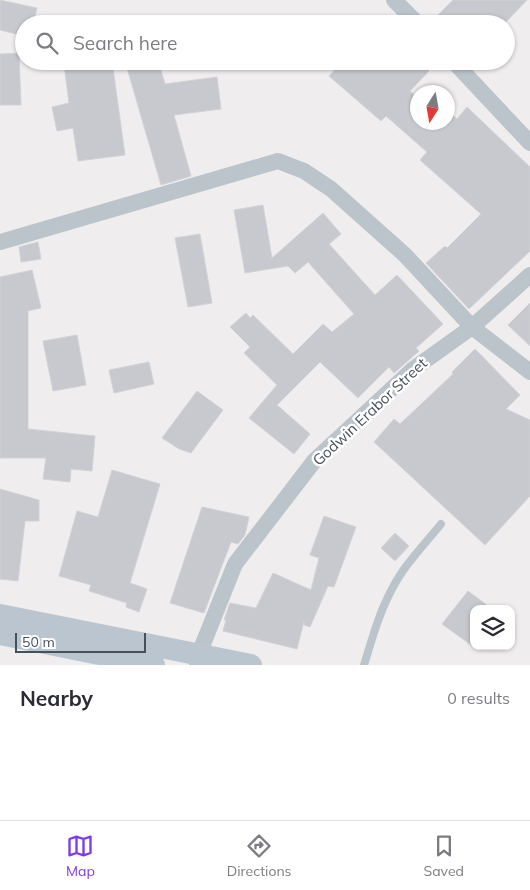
<!DOCTYPE html>
<style>
:root{--surface:#fff;--page:#f7f7f7;--text:#2b2b33;--muted:#7c7c81;--line:#e1e1e2;--accent:#7c3aed}
body{margin:0;font-family:Mulish,sans-serif;background:var(--page);color:var(--text)}
.controls{position:absolute;right:15px;bottom:15px;display:grid;overflow:hidden;border-radius:10px;box-shadow:0 1px 4px #0004}
.controls button{width:45px;height:45px;display:grid;place-items:center;padding:0;border:0;border-bottom:1px solid var(--line);background:var(--surface);color:var(--text);font:25px sans-serif}
.compass{position:absolute;left:410px;top:85px;width:45px;height:45px;border-radius:50%;background:var(--surface);box-shadow:0 1px 4px #0004;rotate:191deg}
.scale{position:absolute;left:15px;bottom:12px;width:131px;box-sizing:border-box;padding-left:5px;border:2px solid #465059;border-top:0;font-size:14px;line-height:18px;white-space:nowrap;color:#465059;-webkit-text-stroke:4px #fff;paint-order:stroke}
.list{margin:0;padding:0;list-style:none}
h2{display:flex;justify-content:space-between;align-items:center;height:65px;margin:0;padding:0 20px;font-size:21px}
h2 small{font-size:16px;font-weight:400;color:var(--muted)}
.icon{flex:none;width:28px;height:28px;fill:none;stroke:currentColor;stroke-width:2;stroke-linecap:round;stroke-linejoin:round}
.map{position:relative;flex:none;width:530px;height:665px;overflow:hidden}
.search{position:absolute;background:var(--surface);box-shadow:0 1px 4px #0004;left:15px;right:15px;top:15px;height:55px;display:flex;align-items:center;gap:12px;box-sizing:border-box;padding:0 18px;border-radius:28px;color:var(--muted);font-size:19px}
.sheet{height:155px;background:var(--surface)}
nav{display:flex;justify-content:space-around;align-items:center;box-sizing:border-box;height:70px;border-top:1px solid var(--line);background:var(--surface);font-size:14px;color:var(--muted)}
nav a{display:grid;justify-items:center;gap:2px}
nav .on{color:var(--accent)}
.map>svg:first-child{display:block}
.building{fill:#c7c9cf;stroke:#d1d3d8}
.lines{fill:none;stroke-linecap:round;stroke-linejoin:round}
.lane{stroke:#bcc4cb;stroke-width:8}
.street{stroke:#bcc4cb;stroke-width:16}
.secondary{stroke:#bbc5d0;stroke-width:22}
.labels{text-anchor:middle;stroke-width:5;stroke-linejoin:round;paint-order:stroke}
.street-label{font-size:15px;fill:#465059;stroke:#fff}
</style>
<div class="map">
<svg width="530" height="665" viewBox="0 0 530 665">
<rect width="100%" height="100%" fill="#efeded"/>
<path class="building" d="M 0,0 L 37,8 L 33,24 L 24,24 L 24,36 L 0,30 Z
M 453,0 L 527,0 L 504,24 L 443,24 L 436,17 Z
M 19,53 L 21,105 L 0,105 L 0,54 Z
M 86,61 L 112,61 L 125,155 L 78,161 L 73,128 L 57,131 L 52,107 L 69,103 L 64,64 Z
M 125,61 L 158,61 L 165,84 L 217,77 L 221,109 L 174,115 L 191,176 L 161,185 Z
M 343,61 L 419,61 L 429,71 L 410,91 L 418,98 L 418,122 L 448,122 L 448,110 L 457,119 L 467,107 L 530,167 L 530,251 L 469,309 L 426,263 L 445,246 L 447,248 L 481,214 L 420,160 L 427,152 L 386,116 L 381,121 L 329,76 Z
M 263,205 L 272,258 L 323,213 L 341,234 L 329,244 L 375,295 L 397,275 L 443,324 L 416,348 L 419,351 L 394,373 L 389,367 L 358,398 L 320,362 L 277,405 L 310,434 L 294,454 L 249,418 L 277,385 L 244,353 L 250,347 L 230,327 L 246,313 L 250,318 L 253,315 L 293,354 L 323,324 L 332,332 L 354,314 L 308,262 L 295,273 L 288,266 L 245,273 L 234,210 Z
M 200,234 L 212,303 L 188,307 L 175,238 Z
M 38,242 L 41,259 L 21,262 L 19,247 Z
M 32,270 L 41,308 L 28,311 L 28,429 L 95,436 L 92,471 L 71,469 L 70,482 L 43,479 L 46,458 L 0,458 L 0,277 Z
M 530,303 L 530,346 L 508,325 Z
M 77,335 L 86,385 L 53,391 L 43,341 Z
M 475,349 L 520,395 L 506,409 L 530,420 L 530,496 L 485,545 L 374,442 L 394,419 L 400,424 L 453,374 L 452,372 Z
M 149,362 L 154,384 L 114,393 L 109,370 Z
M 197,391 L 223,410 L 191,453 L 179,449 L 162,438 Z
M 112,470 L 160,484 L 130,583 L 147,589 L 139,612 L 126,607 L 127,603 L 89,591 L 91,585 L 59,576 L 77,511 L 98,517 Z
M 0,489 L 39,500 L 39,521 L 25,521 L 18,581 L 0,579 Z
M 202,507 L 249,517 L 245,535 L 238,544 L 231,542 L 204,613 L 170,603 Z
M 324,516 L 356,527 L 334,587 L 328,586 L 310,627 L 304,625 L 304,621 L 297,649 L 223,631 L 226,620 L 224,620 L 230,603 L 256,608 L 273,573 L 311,590 L 319,558 L 310,555 Z
M 395,533 L 409,546 L 395,561 L 381,548 Z
M 468,591 L 492,609 L 474,609 L 474,647 L 442,624 Z"/>
<g class="lines">
<path class="lane" d="M 364,665 C 372,639 379,613 392,589 C 404,565 424,545 441,524"/>
<path class="street" d="M 394,0 L 418,24
M 453,61 L 530,143
M 0,242 L 278,161 L 304,171 L 331,189 L 405,255 L 472,327 L 530,372
M 197,665 L 199,654 L 235,564 L 315,460 L 412,370 L 472,327 L 530,275"/>
<path class="secondary" d="M 0,615 L 251,665
M 0,634 L 154,665"/>
</g>
<g class="labels">
<g class="street-label">
<text transform="translate(370 412) rotate(-43)" y="5">Godwin Erabor Street</text>
</g>
</g>
</svg>
<div class="controls">
<button><svg class="icon" aria-label="layers" viewBox="0 0 24 24"><path d="M12 4l9 5-9 5-9-5zM3 14l9 5 9-5"/></svg></button>
</div>
<svg class="compass" viewBox="-18 -18 36 36"><path d="M0-13l5 13h-10z" fill="#e53935"/><path d="M0 13l5-13h-10z" fill="#7c7c81"/></svg>
<div class="scale">50 m</div>
<div class="search"><svg class="icon" aria-label="search" viewBox="0 0 24 24"><circle cx="10" cy="10" r="6"/><path d="M15 15l6 6"/></svg>Search here</div>
</div>
<section class="sheet">
<h2>Nearby<small>0 results</small></h2>
<ul class="list">
</ul>
</section>
<nav>
<a class="on"><svg class="icon" aria-label="map" viewBox="0 0 24 24"><path d="M3 6l6-2 6 2 6-2v14l-6 2-6-2-6 2zM9 4v14M15 6v14"/></svg>Map</a>
<a><svg class="icon" aria-label="directions" viewBox="0 0 24 24"><path d="M12 3l9 9-9 9-9-9zM9 14v-3h6M13 9l2 2-2 2"/></svg>Directions</a>
<a><svg class="icon" aria-label="saved" viewBox="0 0 24 24"><path d="M7 4h10v16l-5-4-5 4z"/></svg>Saved</a>
</nav>
